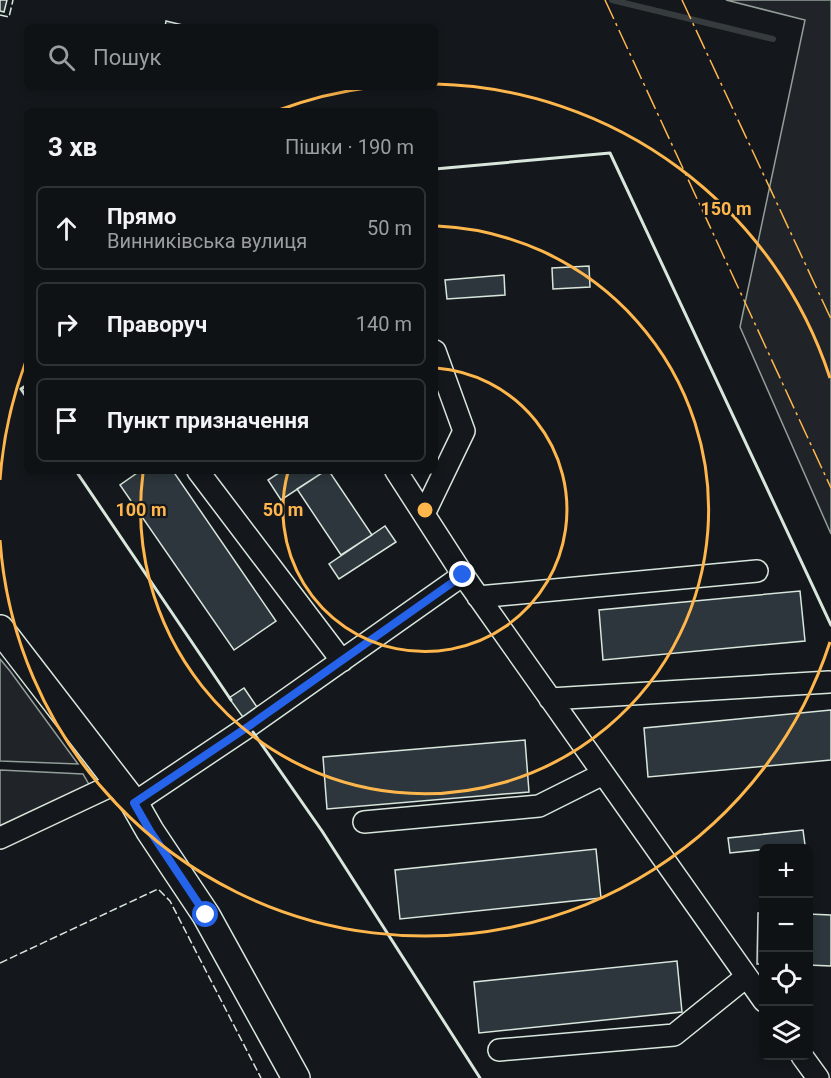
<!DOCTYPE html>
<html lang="uk">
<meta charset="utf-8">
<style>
:root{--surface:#0f1215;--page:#1d2022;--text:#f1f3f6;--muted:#9b9ea0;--line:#2f3234}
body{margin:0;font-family:Roboto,sans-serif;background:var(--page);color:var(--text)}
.controls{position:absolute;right:18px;bottom:18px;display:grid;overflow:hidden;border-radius:9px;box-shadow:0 3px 9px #0003}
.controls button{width:54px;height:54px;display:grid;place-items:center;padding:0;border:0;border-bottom:2px solid var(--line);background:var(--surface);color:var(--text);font:30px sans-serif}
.stop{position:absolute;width:18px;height:18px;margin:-14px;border:4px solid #2563eb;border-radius:50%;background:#fff}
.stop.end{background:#2563eb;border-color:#fff;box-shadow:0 2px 6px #0008}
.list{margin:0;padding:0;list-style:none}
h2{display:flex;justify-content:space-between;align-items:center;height:78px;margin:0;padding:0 24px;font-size:26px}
h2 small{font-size:20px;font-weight:400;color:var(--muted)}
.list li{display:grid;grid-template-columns:39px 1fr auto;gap:18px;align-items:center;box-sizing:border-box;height:84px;margin:0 12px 12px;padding:0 12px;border:2px solid var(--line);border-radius:9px}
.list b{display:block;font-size:22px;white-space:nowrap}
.list p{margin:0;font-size:20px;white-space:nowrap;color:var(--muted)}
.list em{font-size:20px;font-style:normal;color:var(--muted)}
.icon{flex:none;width:33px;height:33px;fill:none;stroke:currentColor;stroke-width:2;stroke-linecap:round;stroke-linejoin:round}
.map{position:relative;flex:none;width:831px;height:1078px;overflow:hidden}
.search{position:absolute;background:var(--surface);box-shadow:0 3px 9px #0003;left:24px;top:24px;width:414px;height:66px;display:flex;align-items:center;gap:15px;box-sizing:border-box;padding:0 21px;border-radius:9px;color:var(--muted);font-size:22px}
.panel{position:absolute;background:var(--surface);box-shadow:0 3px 9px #0003;left:24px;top:108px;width:414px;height:366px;border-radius:9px}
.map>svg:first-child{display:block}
.green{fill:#202428;stroke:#939e99;stroke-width:1.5}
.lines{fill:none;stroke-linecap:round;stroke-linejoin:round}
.stream{stroke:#363b3e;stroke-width:6}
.building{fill:#2c363c;stroke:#d8e6dc;stroke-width:1.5}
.minor-casing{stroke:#d8e6dc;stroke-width:24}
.major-casing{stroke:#d8e6dc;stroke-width:30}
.minor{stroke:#14181c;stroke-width:21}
.major{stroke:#14181c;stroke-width:27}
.fence{stroke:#d8e6dc;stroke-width:1.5;stroke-dasharray:8 3;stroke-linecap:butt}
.wall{stroke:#d8e6dc;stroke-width:3}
.power{stroke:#ffb74d;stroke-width:1.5;stroke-dasharray:21 4.5 3 4.5;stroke-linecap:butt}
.route{stroke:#2563eb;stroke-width:8}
.ring{fill:none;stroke:#ffb74d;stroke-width:3}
.centre{fill:#ffb74d;stroke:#14181c;stroke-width:3}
.ring-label{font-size:18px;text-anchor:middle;font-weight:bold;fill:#ffb74d;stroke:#14181c;stroke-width:4.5;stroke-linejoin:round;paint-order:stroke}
</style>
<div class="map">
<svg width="831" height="1078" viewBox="0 0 831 1078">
<rect width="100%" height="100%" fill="#14181c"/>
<path class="green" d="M 726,0 L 831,0 L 831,534 L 740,327 L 805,20 Z
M 0,659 L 10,671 L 78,764 L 0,761 Z
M 0,770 L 83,774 L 91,788 L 0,829 Z"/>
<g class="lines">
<path class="stream" d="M 612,0 L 773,39"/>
</g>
<path class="building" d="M 0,0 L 7,0 L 4,12 L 0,11 Z
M 166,21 L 191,27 L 165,27 Z
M 589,266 L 590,287 L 553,289 L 552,268 Z
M 504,275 L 505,295 L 447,299 L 445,280 Z
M 140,471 L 173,471 L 276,621 L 234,650 L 120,485 Z
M 282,471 L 325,471 L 281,500 L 268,480 Z
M 325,471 L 329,471 L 372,535 L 341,555 L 297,489 Z
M 385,526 L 396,542 L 339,579 L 329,564 Z
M 800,591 L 805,641 L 603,660 L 599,610 Z
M 244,688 L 259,710 L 245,720 L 229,698 Z
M 831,710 L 831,760 L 648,777 L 644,728 Z
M 525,740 L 529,792 L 327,809 L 323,757 Z
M 803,830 L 805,845 L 730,853 L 728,838 Z
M 596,849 L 601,898 L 400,919 L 395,870 Z
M 758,913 L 764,913 L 764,964 L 757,964 Z
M 808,914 L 831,915 L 831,966 L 808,965 Z
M 677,961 L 682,1012 L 479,1033 L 474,982 Z"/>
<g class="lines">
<defs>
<path id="minor" d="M 198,471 L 342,661
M 424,514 L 464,431 L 435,351
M 463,575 L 764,1001
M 478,597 L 757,571
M 550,699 L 829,682
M 134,803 L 249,726 L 463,575 L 396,471
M 364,822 L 539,806 L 603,774
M 0,838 L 119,782
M 499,1050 L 674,1035 L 746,977
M 802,1056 L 818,1078"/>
<path id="major" d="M 0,629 L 134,803 L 150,831 L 206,915 L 296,1078"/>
</defs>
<use href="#minor" class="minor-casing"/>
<use href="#major" class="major-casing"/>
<use href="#minor" class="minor"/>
<use href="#major" class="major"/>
<path class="fence" d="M 0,15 L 9,17 L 13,0
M 0,963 L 158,889 L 170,901 L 261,1078"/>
<path class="wall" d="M 435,169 L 610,153 L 831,625
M 27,385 L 21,389 L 27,398
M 76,471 L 231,700
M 253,732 L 322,831 L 480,1078"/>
<path class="power" d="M 605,0 L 831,488
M 682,0 L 831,319"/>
</g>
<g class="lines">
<path class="route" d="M 206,915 L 150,831 L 134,803 L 249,726 L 463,575"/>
</g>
<g class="ring">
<path d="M436 368A142 142 0 1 1 288 472"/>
<path d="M437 226A284 284 0 1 1 143 473"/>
<path d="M830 642A426 426 0 0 1 0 540M0 480A426 426 0 0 1 26 361M276 111A426 426 0 0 1 373 87M436 84A426 426 0 0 1 830 378"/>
</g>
<circle cx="425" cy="510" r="9" class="centre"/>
<g class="ring-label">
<text x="726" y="215">150 m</text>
<text x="141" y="516">100 m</text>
<text x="283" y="516">50 m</text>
</g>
</svg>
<div class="controls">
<button>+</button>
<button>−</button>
<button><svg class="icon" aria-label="locate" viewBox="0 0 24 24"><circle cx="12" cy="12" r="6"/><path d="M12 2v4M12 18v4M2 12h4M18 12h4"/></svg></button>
<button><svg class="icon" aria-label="layers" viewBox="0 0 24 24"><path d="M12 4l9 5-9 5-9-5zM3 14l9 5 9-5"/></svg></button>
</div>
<div class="stop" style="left:206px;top:915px"></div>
<div class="stop end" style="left:463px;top:575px"></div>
<div class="search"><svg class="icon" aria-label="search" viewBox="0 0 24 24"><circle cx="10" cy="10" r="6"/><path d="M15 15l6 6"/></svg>Пошук</div>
<section class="panel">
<h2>3 хв<small>Пішки · 190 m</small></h2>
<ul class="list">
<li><svg class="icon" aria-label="ahead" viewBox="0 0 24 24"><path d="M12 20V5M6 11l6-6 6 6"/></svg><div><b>Прямо</b><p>Винниківська вулиця</p></div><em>50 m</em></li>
<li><svg class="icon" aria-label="right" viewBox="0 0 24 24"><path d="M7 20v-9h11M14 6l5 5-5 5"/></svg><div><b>Праворуч</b></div><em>140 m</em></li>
<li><svg class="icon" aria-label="arrive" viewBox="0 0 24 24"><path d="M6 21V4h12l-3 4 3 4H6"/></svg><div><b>Пункт призначення</b></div></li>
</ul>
</section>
</div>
